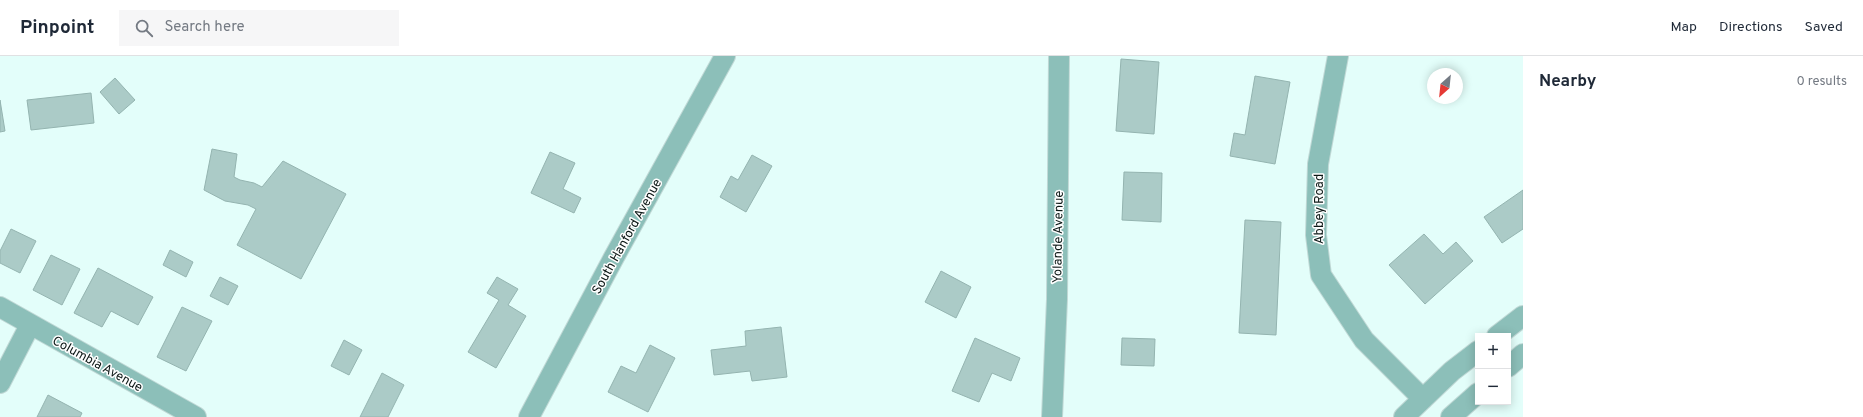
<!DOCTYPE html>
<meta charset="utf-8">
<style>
:root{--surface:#fff;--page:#f6f6f7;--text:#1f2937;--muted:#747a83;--line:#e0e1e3}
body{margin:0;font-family:Overpass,sans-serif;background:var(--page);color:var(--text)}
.controls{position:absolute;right:12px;bottom:12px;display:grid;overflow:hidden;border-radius:0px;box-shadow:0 2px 10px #0003}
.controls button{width:36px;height:36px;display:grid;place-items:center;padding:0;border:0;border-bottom:1px solid var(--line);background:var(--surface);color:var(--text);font:20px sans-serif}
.compass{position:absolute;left:1427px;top:12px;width:36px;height:36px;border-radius:50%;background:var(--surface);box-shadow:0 2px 10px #0003;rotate:207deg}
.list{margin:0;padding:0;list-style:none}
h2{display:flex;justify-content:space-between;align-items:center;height:52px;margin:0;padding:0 16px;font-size:17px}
h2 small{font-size:13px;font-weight:400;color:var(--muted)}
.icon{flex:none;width:22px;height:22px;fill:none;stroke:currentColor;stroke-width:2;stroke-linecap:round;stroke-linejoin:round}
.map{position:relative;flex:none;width:1523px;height:361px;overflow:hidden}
header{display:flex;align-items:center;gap:24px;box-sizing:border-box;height:56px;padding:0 20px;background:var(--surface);border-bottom:1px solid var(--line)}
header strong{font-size:19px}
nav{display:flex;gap:22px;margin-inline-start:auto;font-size:14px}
.search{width:280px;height:36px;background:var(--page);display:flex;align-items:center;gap:10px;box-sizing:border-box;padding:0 14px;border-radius:0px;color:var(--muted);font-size:15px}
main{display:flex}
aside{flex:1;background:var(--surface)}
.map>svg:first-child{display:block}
.building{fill:#abcbc7;stroke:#94b4b0}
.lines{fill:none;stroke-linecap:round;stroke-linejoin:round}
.street-casing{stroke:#c1d9d6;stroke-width:22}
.street{stroke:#8cbfb9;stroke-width:20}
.labels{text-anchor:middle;stroke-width:3;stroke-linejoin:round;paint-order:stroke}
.street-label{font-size:13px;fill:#0c1816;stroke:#fff}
</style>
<header>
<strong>Pinpoint</strong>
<div class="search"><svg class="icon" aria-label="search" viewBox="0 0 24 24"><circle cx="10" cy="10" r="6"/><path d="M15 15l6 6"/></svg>Search here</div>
<nav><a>Map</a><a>Directions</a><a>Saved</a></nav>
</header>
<main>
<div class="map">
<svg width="1523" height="361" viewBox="0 0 1523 361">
<rect width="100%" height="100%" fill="#e3fefa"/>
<path class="building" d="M 1121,3 L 1159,6 L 1154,78 L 1116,75 Z
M 1255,20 L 1290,26 L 1275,108 L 1230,100 L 1234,77 L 1245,79 Z
M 115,22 L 135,44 L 119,58 L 100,36 Z
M 91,37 L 94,67 L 31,74 L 27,44 Z
M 0,44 L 5,75 L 0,76 Z
M 212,93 L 237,98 L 234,121 L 240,124 L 254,127 L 262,131 L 283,105 L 346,138 L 301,223 L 237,189 L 256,153 L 248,149 L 225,145 L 204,134 Z
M 550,96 L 575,107 L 563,133 L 581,142 L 574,157 L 531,137 Z
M 752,99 L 772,110 L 746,156 L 720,141 L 731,120 L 738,124 Z
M 1124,116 L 1162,117 L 1161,166 L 1122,164 Z
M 1523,134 L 1523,173 L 1502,187 L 1484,161 Z
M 1245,164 L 1281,166 L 1276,279 L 1239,277 Z
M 11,173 L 36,185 L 20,217 L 0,207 L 0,195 Z
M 1424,178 L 1443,198 L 1456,186 L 1473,205 L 1425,248 L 1389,209 Z
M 170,194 L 193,206 L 186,221 L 163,209 Z
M 51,199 L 80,213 L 62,249 L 33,234 Z
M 98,212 L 153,241 L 138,269 L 111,255 L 102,271 L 74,257 Z
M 941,215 L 971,231 L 956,262 L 925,246 Z
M 220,221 L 238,230 L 228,249 L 210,240 Z
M 497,221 L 518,233 L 508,249 L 526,260 L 496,312 L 468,296 L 499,244 L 487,237 Z
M 182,251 L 212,265 L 186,315 L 157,301 Z
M 781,271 L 787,321 L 752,325 L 750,315 L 714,319 L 711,294 L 746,290 L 745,275 Z
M 975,282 L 1020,302 L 1011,325 L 992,317 L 979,346 L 952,335 Z
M 1122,282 L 1155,283 L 1154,310 L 1121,309 Z
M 344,284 L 362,294 L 349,319 L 331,310 Z
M 650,289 L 675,302 L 648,356 L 608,336 L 621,310 L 636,317 Z
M 382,317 L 404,329 L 388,361 L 360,361 Z
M 48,339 L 82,357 L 80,361 L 37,361 Z"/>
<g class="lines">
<defs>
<path id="street" d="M 1338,0 L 1318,108 L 1316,179 L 1321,219 L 1364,284 L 1423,343
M 0,251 L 196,361
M 1497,280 L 1523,260
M 1508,311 L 1523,298
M 0,327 L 30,269
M 529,361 L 613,203 L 725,0
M 1052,361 L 1057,243 L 1059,0
M 1404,361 L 1452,315 L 1478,295
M 1451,361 L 1478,337"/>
</defs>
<use href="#street" class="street-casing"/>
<use href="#street" class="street"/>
</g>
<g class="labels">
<g class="street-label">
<text transform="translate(1318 153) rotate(-90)" y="5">Abbey Road</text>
<text transform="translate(626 180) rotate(-61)" y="5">South Hanford Avenue</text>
<text transform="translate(1057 181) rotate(-89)" y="5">Yolande Avenue</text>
<text transform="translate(98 307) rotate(29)" y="5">Columbia Avenue</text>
</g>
</g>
</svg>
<div class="controls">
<button>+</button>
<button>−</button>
</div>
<svg class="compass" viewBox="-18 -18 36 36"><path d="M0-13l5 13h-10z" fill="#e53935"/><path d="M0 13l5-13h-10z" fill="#747a83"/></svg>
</div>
<aside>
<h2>Nearby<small>0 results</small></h2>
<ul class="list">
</ul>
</aside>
</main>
